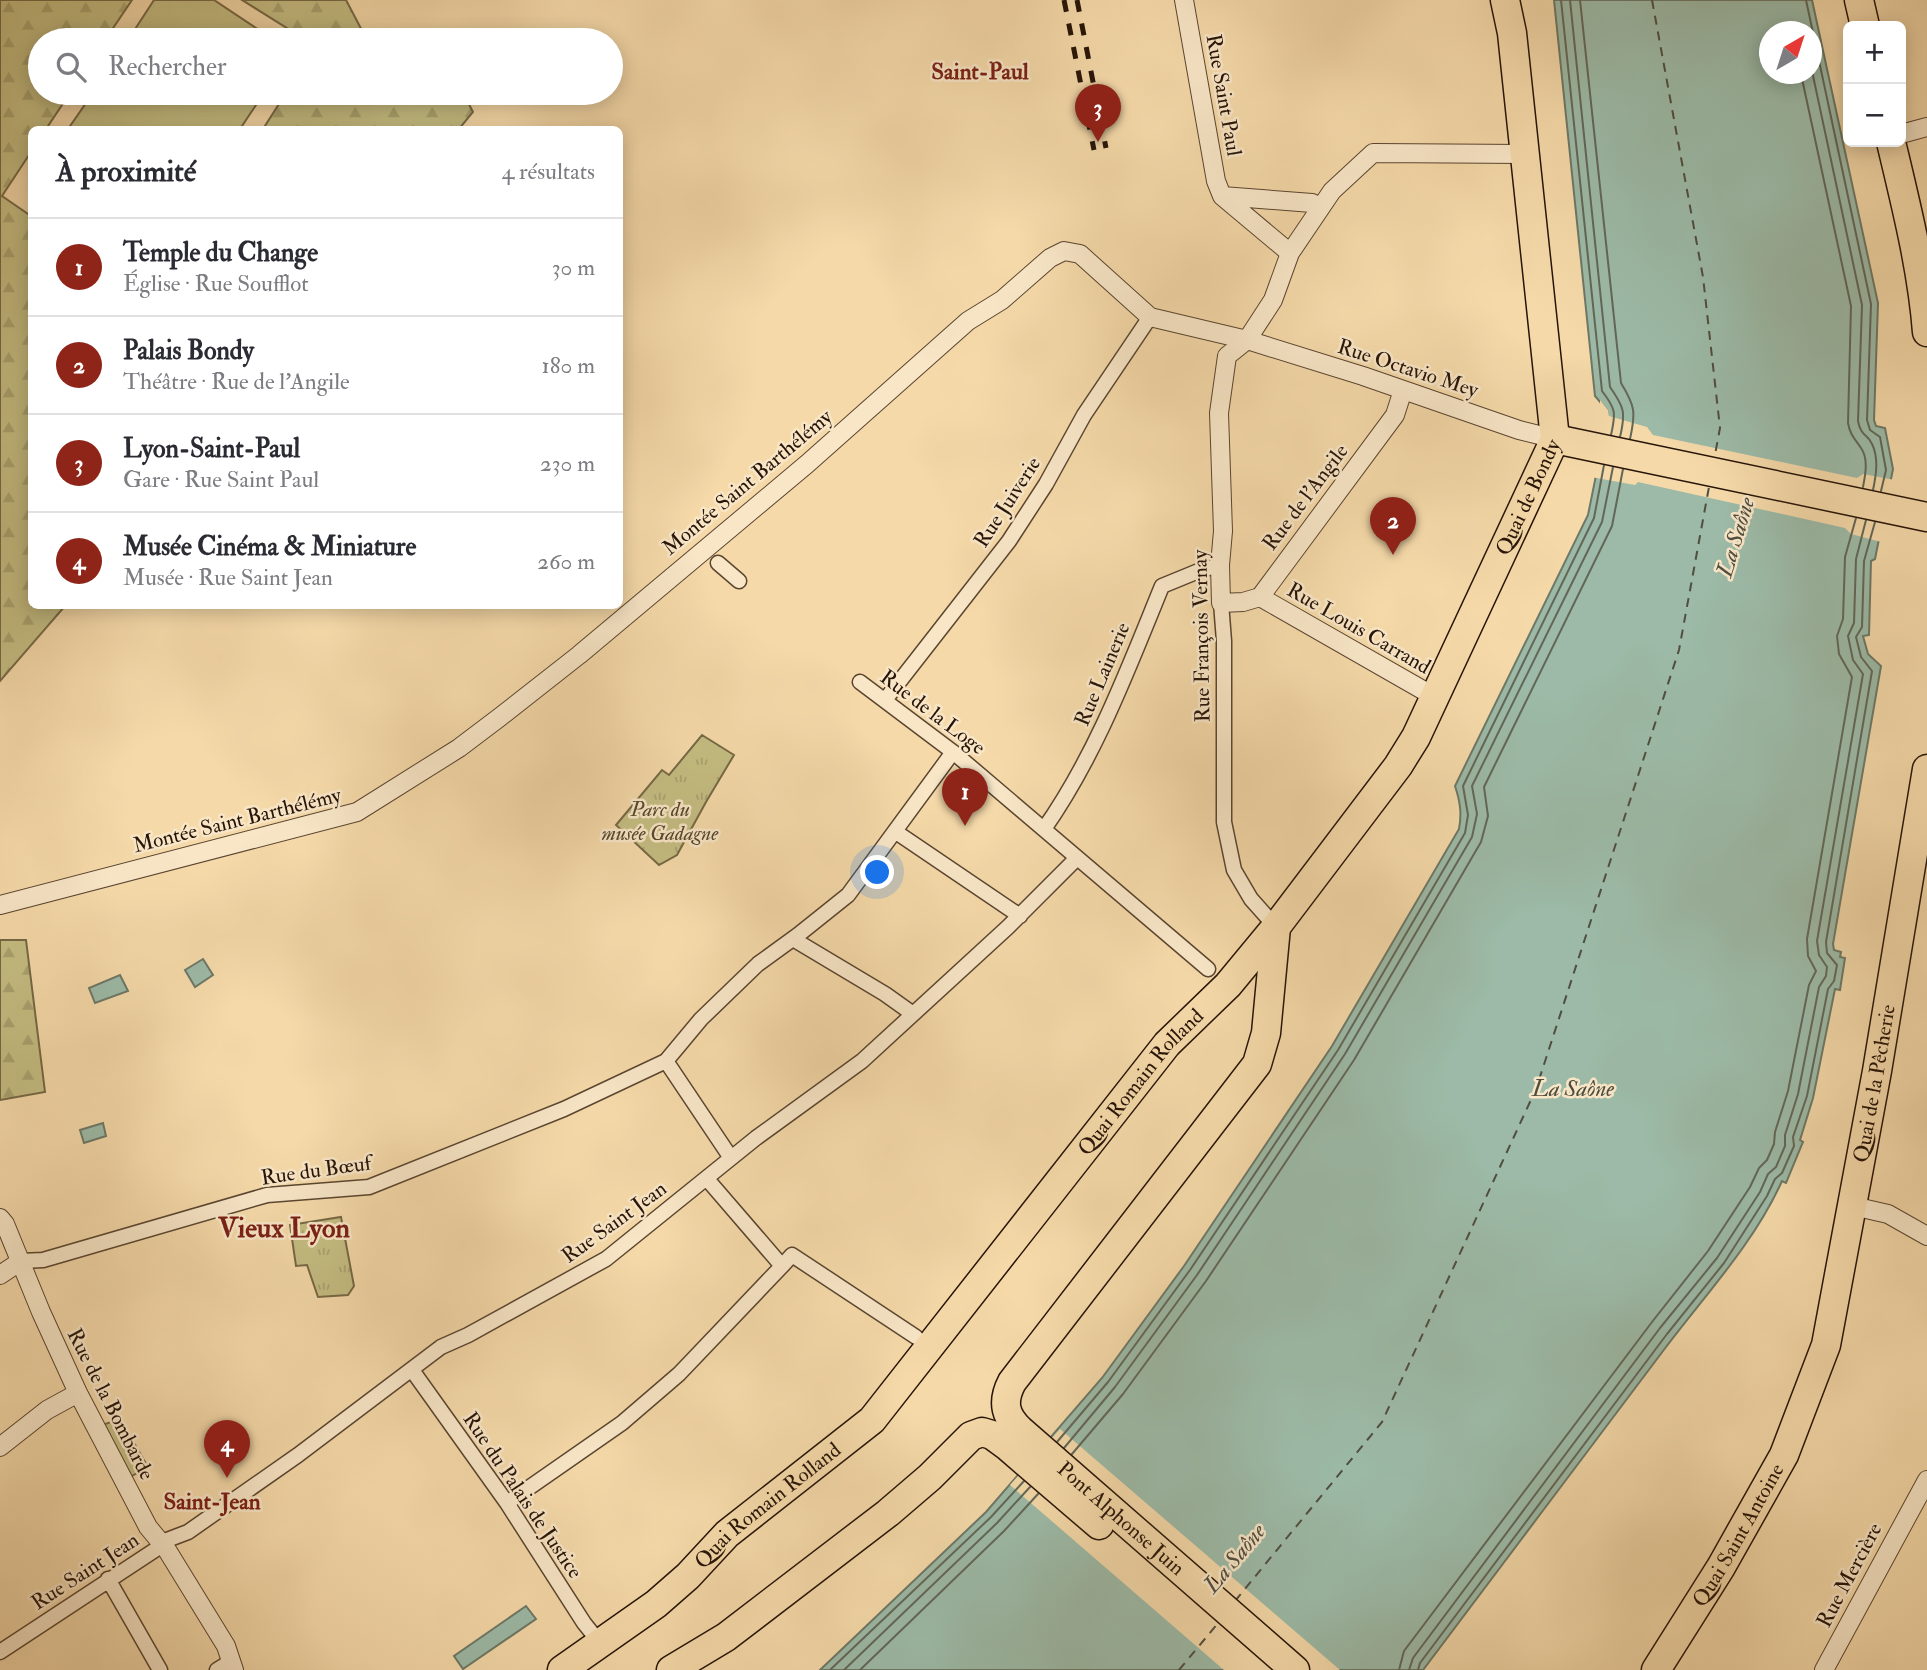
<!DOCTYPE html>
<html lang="fr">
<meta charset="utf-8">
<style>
:root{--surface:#fff;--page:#f7f7f7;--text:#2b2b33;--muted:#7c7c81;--line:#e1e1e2;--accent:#8f2418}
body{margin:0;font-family:"IM FELL Double Pica",serif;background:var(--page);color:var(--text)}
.controls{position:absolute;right:21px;top:21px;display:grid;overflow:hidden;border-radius:10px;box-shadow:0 4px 18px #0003}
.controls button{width:63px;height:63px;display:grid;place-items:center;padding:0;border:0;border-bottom:2px solid var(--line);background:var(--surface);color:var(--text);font:35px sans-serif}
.compass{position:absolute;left:1759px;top:21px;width:63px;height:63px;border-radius:50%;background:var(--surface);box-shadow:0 4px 18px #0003;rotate:39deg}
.you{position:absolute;left:878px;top:873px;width:24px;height:24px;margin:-18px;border:5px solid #fff;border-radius:50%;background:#1a73e8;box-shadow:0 0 0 10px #1a73e833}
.badge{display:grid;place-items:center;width:46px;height:46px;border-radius:50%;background:var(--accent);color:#fff;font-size:23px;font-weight:700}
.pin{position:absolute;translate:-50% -58px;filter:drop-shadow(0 2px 4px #0008)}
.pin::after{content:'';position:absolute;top:37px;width:24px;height:21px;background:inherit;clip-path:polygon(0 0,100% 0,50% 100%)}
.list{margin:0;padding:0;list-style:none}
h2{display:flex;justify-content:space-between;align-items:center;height:91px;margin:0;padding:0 28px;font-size:30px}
h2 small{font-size:23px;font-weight:400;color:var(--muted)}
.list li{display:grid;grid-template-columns:46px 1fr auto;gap:21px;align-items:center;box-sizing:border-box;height:98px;padding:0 28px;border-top:2px solid var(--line)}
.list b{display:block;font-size:26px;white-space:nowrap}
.list p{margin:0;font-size:23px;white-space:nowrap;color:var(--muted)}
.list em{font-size:23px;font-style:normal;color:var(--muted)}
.icon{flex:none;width:38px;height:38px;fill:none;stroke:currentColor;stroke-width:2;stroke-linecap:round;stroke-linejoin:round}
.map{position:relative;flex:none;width:1927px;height:1670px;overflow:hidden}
.search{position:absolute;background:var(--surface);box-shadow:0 4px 18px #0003;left:28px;top:28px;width:595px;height:77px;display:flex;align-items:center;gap:18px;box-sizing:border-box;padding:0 24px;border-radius:38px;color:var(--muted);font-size:26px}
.panel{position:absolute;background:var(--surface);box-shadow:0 4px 18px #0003;left:28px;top:126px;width:595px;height:483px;border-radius:10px}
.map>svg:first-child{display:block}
.grass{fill:#c4bd82;stroke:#766845;stroke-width:2}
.forest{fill:url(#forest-firs);stroke:#766845;stroke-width:2}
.park{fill:url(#park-tufts);stroke:#766845;stroke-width:2}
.water{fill:#9cbaa7;stroke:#6d7867;stroke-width:2;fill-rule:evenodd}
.pier{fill:#f5d9a9}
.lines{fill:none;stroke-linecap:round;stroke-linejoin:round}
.shore{stroke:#626758;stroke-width:2}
.ferry{stroke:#504e40;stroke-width:2;stroke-dasharray:9 7;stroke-linecap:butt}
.pedestrian-casing{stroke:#5a4530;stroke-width:17}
.minor-casing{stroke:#5a4530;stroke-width:20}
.primary-casing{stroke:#271408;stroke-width:31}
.pedestrian{stroke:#f8e6c7;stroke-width:14}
.minor{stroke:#f8e6c7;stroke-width:18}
.primary{stroke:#f5d9a9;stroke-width:28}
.rail{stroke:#271408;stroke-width:5;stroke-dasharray:12 12;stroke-linecap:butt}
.labels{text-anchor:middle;stroke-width:5;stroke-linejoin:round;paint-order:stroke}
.street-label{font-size:21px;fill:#271408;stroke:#f8e6c7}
.park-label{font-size:21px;font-style:italic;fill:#56472d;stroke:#f8e6c7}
.neighbourhood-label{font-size:23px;font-weight:bold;fill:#7a1f14;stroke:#f8e6c7}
.water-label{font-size:23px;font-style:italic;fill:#504e40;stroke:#f8e6c7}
.district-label{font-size:28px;font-weight:bold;fill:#7a1f14;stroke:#f8e6c7}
</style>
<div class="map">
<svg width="1927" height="1670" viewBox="0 0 1927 1670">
<defs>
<pattern id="forest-firs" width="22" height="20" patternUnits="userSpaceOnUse" patternTransform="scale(1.75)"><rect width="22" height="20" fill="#c4bd82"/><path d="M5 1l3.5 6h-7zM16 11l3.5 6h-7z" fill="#a8a26f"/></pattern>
<pattern id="park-tufts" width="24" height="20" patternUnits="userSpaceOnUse" patternTransform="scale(1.75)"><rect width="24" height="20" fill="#c4bd82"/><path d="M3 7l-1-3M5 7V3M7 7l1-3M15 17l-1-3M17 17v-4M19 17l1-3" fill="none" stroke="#a8a26f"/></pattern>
</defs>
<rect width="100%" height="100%" fill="#f5d9a9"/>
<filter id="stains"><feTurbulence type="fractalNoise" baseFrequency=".00286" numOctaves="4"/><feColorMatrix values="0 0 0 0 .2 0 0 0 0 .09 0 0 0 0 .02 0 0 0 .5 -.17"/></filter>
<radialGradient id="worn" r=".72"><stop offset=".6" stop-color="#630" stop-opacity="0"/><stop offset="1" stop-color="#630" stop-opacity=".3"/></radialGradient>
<path class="grass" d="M 154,0 L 214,0 L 274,40 L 128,40 Z
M 93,93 L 264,93 L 240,129 L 68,129 Z
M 120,1419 L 148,1467 L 130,1477 L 102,1425 Z"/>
<path class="forest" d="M 0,0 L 132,0 L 105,40 L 40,40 L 40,93 L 70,93 L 46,129 L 32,130 L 31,152 L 2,196 L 31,216 L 32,606 L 65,606 L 0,681 Z
M 242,0 L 346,0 L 367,40 L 306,40 Z
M 286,93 L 463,93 L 473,112 L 459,129 L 263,129 Z
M 0,940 L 26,940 L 45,1092 L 0,1100 Z"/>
<path class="park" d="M 702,735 L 734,755 L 706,802 L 677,855 L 659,865 L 616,825 L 662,770 L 669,775 Z
M 341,1217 L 354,1286 L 348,1295 L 318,1297 L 307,1265 L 296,1266 L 290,1225 Z"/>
<path class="water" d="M 1554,0 L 1812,0 L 1878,303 L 1874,420 L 1876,426 L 1885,428 L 1893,469 L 1875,559 L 1871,561 L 1869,635 L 1863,636 L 1868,654 L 1881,666 L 1833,944 L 1834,950 L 1841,952 L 1840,957 L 1845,958 L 1840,990 L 1835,989 L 1813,1098 L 1800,1140 L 1803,1142 L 1786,1183 L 1782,1181 C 1753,1245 1704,1296 1663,1351 C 1583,1457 1503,1564 1423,1670 L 820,1670 L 986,1512 L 1102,1378 L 1184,1266 L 1332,1046 L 1459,829 C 1462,813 1460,801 1455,786 L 1588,515 L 1608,416 L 1607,410 L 1595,396 ZM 1770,32 L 1812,32 L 1812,74 L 1770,74 Z
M 203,959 L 213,975 L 195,987 L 185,970 Z
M 120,975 L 128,991 L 95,1003 L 89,988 Z
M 103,1123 L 106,1136 L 84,1143 L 80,1130 Z
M 526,1606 L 536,1619 L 463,1669 L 454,1656 Z"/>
<path class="pier" d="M 1600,400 L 1608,410 L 1609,416 L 1647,427 L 1653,435 L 1857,478 L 1863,474 L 1895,480 L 1881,542 L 1851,534 L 1845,528 L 1638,482 L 1635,485 L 1591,477 L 1605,416 L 1600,405 Z
M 1060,1429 L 1340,1670 L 1224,1670 L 1010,1485 Z"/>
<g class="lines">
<path class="shore" d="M 1561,0 L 1602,391 C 1616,409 1616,413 1611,435
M 1570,0 L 1610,387 C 1624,407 1626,412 1620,437
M 1580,0 L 1621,383 C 1635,406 1636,412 1630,439
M 1806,0 L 1871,304 L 1867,420 L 1870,430 L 1880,437 L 1886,470 L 1881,491
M 1812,71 L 1862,305 L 1858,421 C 1861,437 1868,434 1872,444 C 1879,458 1876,476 1873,490
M 1801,74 L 1851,306 L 1848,423 C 1850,435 1855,439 1861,448 C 1869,459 1865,476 1863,487
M 1057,1442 L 1108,1382 L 1190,1270 L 1338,1050 L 1465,833 L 1468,815 L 1463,786 L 1594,518 L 1604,465
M 1064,1448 L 1115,1387 L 1197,1275 L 1345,1054 L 1472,837 L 1477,814 L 1472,786 L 1602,522 L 1613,467
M 1072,1454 L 1123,1394 L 1206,1281 L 1354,1060 L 1481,842 L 1488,816 L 1484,787 L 1612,526 L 1623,469
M 830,1670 L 991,1517 L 1024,1481
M 844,1670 L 997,1523 L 1030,1487
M 860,1670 L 1004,1531 L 1038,1494
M 1399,1670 L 1404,1651 L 1652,1322 L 1708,1251 L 1750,1187 L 1759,1168 L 1767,1160 L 1774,1144 L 1775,1132 L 1788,1091 L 1809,985 L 1816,971 L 1808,956 L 1807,939 L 1852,677 L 1839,654 L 1837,636 L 1843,619 L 1845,557 L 1856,518
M 1409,1670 L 1413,1658 L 1660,1328 L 1717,1258 L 1760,1192 L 1768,1174 L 1776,1167 L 1785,1146 L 1785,1135 L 1798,1094 L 1819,987 L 1826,976 L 1827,967 L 1819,955 L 1817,941 L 1863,674 L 1853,660 L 1848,636 L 1854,623 L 1856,559 L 1866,520
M 1418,1670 L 1420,1663 L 1667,1334 L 1724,1263 L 1767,1196 L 1775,1179 L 1782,1173 L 1794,1146 L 1793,1137 L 1807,1096 L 1828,989 L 1834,981 L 1837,965 L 1827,953 L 1826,942 L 1872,671 L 1861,657 L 1856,637 L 1862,627 L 1864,561 L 1875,522"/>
<path class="ferry" d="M 1652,0 L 1703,277 L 1720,428 L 1714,460
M 1235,1601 L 1382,1422 L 1536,1089 L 1679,650 L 1709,487
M 1179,1670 L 1219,1622"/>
<defs>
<path id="pedestrian" d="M 718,563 L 739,581
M 1221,603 L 1224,641 L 1224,822 L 1234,870 L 1251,899 L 1276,927
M 860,682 L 953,752 L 1208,969
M 885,700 L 1009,541 L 1046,484 L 1084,415 L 1150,317
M 1044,829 C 1096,755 1128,669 1162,586 L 1201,570 L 1220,565
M 896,832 L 1020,916
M 793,939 L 885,994 L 913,1014
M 666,1061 L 731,1158
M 707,1179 L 782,1266 L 792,1255 L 916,1337
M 21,1261 L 43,1260 L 267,1195 L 369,1187 L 564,1109 L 666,1061 L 701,1019 L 758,964 L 798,935 L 848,895 L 953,752
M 412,1370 L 507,1503 L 584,1623 L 600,1643
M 507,1503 L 622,1423 L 679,1374 L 782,1266
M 167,1540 L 188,1532 L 298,1455 L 441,1347 L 468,1335 L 606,1259 L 756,1138 L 862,1061 L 1008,927 L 1076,859
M 108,1579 L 160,1670
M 0,1652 L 158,1548
M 217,1670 L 230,1662"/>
<path id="minor" d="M 1184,0 L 1216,181 L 1222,196 L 1290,253
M 1901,134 L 1927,127
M 1222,196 L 1312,203 L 1320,207
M 1403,390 L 1395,415 L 1260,597 L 1243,602 L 1221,603 L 1220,565 L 1223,531 L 1219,413 L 1227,356 L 1247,340 L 1273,300 L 1290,253 L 1332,191 L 1373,153 L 1526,154
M 1260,597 L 1435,697
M 0,905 L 357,812 L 459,748 L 500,717 L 579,655 L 807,464 L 968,321 L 1002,300 L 1050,258 L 1064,251 L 1080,254 L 1150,317 L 1247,340 L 1363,376 L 1519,430 L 1555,439
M 1853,1206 L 1888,1214 L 1927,1236
M 0,1218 L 5,1224 L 41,1312 L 78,1393 L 148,1527 L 167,1550 L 226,1646 L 234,1670
M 0,1275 L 21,1261
M 0,1447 L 47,1410 L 78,1393
M 1824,1670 L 1927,1480"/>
<g id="primary">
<path d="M 1859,0 L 1865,26"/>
<path d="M 1891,142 C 1906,205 1922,268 1927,332"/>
<path d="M 1555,439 L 1927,517"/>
<path id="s1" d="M 1276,927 L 1266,1033 L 1257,1064 L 1012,1382 C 1002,1401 1004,1415 1020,1430 L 1295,1670"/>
<path id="s2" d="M 562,1670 L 656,1604 L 688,1576 L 727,1534 L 872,1420 L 1167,1044 L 1228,985 L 1276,927 L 1398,766 L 1416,737 L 1555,439 L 1512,33 L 1505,0"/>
<path d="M 671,1670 L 726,1637 L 888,1513 L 930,1477 L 971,1436 L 982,1432 L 992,1435 L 1007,1446 L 1099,1525"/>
<path id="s3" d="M 1656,1670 L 1721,1567 L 1784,1455 L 1826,1345 L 1877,1071 L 1927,769"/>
</g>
</defs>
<use href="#pedestrian" class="pedestrian-casing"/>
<use href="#minor" class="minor-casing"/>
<use href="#primary" class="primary-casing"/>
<use href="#pedestrian" class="pedestrian"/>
<use href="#minor" class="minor"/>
<use href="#primary" class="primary"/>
<path class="rail" d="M 1064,0 L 1094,150
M 1077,0 L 1106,148"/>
</g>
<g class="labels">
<g class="street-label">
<text transform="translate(1224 95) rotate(80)" y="7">Rue Saint Paul</text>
<text transform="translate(1408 368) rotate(18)" y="7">Rue Octavio Mey</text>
<text transform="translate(747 482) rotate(-40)" y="7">Montée Saint Barthélémy</text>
<text dy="7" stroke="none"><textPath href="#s2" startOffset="1538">Quai de Bondy</textPath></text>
<text transform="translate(1305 497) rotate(-53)" y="7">Rue de l'Angile</text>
<text transform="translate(1007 502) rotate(-57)" y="7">Rue Juiverie</text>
<text transform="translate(1359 628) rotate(30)" y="7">Rue Louis Carrand</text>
<text transform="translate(1201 636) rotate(-91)" y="7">Rue François Vernay</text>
<text transform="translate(1102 674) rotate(-67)" y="7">Rue Lainerie</text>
<text transform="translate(933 712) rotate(37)" y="7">Rue de la Loge</text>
<text transform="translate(237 820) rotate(-14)" y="7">Montée Saint Barthélémy</text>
<text dy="7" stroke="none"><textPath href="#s2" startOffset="831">Quai Romain Rolland</textPath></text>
<text dy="7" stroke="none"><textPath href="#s3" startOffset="634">Quai de la Pêcherie</textPath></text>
<text transform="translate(316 1170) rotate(-8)" y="7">Rue du Bœuf</text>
<text transform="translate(614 1222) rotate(-36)" y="7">Rue Saint Jean</text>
<text transform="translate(111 1404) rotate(63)" y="7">Rue de la Bombarde</text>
<text transform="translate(523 1495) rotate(56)" y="7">Rue du Palais de Justice</text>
<text dy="7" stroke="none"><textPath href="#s2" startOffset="264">Quai Romain Rolland</textPath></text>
<text dy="7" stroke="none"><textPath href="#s1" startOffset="728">Pont Alphonse Juin</textPath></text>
<text dy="7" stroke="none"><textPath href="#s3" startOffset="158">Quai Saint Antoine</textPath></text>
<text transform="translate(85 1571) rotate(-33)" y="7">Rue Saint Jean</text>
<text transform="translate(1849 1575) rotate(-62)" y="7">Rue Mercière</text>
</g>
<g class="park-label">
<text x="660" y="816">Parc du<tspan x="660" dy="24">musée Gadagne</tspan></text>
</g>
<g class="neighbourhood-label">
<text x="980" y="79">Saint-Paul</text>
<text x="212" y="1509">Saint-Jean</text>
</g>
<g class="water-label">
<text transform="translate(1735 537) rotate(-73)" y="8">La Saône</text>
<text x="1573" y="1096">La Saône</text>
<text transform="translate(1234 1558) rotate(-50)" y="8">La Saône</text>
</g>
<g class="district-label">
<text x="284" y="1237">Vieux Lyon</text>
</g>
</g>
<rect width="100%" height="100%" filter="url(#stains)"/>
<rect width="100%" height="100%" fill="url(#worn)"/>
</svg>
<div class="controls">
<button>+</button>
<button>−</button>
</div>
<svg class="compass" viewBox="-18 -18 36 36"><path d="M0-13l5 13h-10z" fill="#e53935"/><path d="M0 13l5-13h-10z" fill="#7c7c81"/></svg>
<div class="you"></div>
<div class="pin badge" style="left:965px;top:826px">1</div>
<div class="pin badge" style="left:1393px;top:555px">2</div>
<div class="pin badge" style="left:1098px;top:142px">3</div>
<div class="pin badge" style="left:227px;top:1478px">4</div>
<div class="search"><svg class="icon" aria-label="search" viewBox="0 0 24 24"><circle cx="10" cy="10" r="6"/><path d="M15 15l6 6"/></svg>Rechercher</div>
<section class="panel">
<h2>À proximité<small>4 résultats</small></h2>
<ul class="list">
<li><span class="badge">1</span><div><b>Temple du Change</b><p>Église · Rue Soufflot</p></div><em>30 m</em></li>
<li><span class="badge">2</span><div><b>Palais Bondy</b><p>Théâtre · Rue de l'Angile</p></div><em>180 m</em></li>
<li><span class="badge">3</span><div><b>Lyon-Saint-Paul</b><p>Gare · Rue Saint Paul</p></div><em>230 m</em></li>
<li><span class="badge">4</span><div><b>Musée Cinéma &amp; Miniature</b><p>Musée · Rue Saint Jean</p></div><em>260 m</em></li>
</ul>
</section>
</div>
